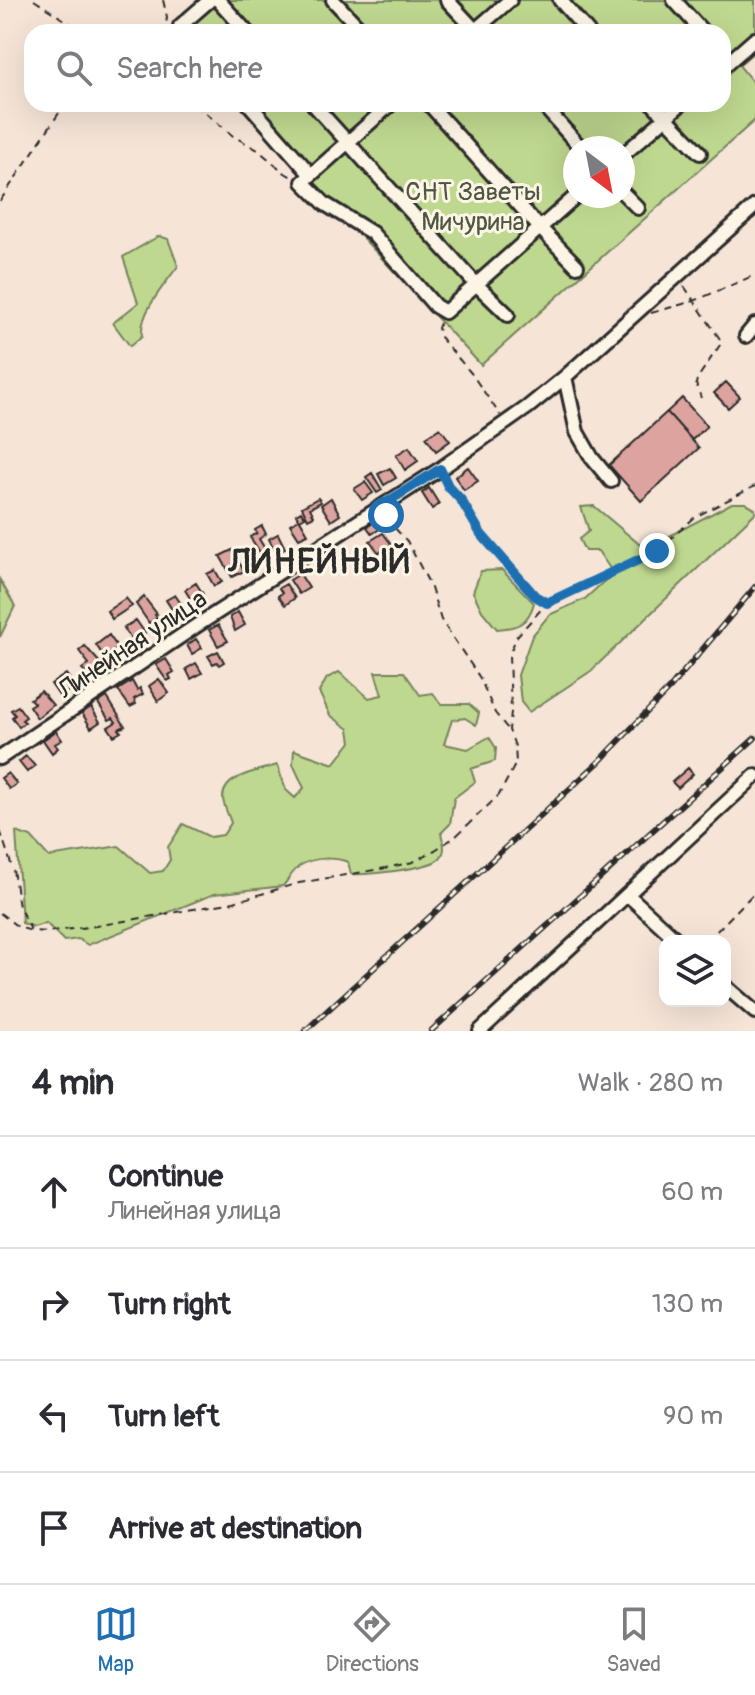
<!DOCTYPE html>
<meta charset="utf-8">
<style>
:root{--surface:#fff;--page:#f2f2f3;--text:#2b2b33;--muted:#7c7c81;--line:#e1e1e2;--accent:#1f6fb2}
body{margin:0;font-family:Pangolin,sans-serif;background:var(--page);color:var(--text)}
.controls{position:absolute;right:24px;bottom:24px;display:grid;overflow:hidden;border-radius:16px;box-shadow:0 8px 32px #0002}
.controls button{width:72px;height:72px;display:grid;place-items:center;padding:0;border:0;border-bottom:2px solid var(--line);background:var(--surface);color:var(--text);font:40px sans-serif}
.compass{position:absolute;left:563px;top:136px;width:72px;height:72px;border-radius:50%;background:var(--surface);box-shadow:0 8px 32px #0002;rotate:148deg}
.stop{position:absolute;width:24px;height:24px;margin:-18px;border:6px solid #1f6fb2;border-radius:50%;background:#fff}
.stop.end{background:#1f6fb2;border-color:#fff;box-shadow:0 2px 8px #0008}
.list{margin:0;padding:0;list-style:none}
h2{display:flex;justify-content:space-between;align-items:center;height:104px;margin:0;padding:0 32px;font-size:34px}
h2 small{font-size:26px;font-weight:400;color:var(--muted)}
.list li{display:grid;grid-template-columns:52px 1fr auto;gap:24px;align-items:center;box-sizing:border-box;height:112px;padding:0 32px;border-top:2px solid var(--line)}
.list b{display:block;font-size:30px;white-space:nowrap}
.list p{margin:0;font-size:26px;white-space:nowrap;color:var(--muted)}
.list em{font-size:26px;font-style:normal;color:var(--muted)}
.icon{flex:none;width:44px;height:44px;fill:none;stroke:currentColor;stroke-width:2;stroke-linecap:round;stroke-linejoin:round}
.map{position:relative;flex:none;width:755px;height:1031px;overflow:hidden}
.search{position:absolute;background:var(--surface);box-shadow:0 8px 32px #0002;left:24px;right:24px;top:24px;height:88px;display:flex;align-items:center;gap:20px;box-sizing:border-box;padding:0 28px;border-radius:24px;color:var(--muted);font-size:30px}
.sheet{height:552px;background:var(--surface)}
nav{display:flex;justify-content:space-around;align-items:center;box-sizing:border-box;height:112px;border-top:2px solid var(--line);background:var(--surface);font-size:22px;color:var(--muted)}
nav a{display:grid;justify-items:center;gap:4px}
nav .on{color:var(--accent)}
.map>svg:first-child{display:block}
.green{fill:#bfd88f;stroke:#75825d;stroke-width:2;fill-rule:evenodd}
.building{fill:#dda39e;stroke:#2b2b2b;stroke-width:2}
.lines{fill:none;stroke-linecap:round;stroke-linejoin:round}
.minor-casing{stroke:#2b2b2b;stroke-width:18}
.path{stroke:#2b2b2b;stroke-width:2;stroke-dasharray:8 6;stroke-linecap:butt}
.minor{stroke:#fcf5e5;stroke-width:12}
.rail-casing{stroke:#2b2b2b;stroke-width:6}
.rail{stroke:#fcf5e5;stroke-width:3;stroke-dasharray:9;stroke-linecap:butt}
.route{stroke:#1f6fb2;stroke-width:10}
.labels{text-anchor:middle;stroke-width:6;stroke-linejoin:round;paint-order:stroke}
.park-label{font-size:26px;fill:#505644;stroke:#fcf5e5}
.street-label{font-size:26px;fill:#2b2b2b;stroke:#fcf5e5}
.district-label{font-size:34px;font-weight:bold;letter-spacing:2px;fill:#2b2b2b;stroke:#fcf5e5}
</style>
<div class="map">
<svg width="755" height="1031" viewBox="0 0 755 1031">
<rect width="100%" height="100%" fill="#f6e5d7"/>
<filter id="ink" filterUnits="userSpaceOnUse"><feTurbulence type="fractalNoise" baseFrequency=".0125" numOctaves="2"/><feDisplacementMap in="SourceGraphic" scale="16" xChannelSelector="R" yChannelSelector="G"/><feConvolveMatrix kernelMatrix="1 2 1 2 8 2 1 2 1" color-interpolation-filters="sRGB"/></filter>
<g filter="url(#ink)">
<path class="green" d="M 206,0 L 755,0 L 755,51 L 739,65 L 755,85 L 755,120 L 481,365 L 238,104 L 723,104 L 723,32 L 170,31 ZM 575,148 L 623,148 L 623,196 L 575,196 Z
M 159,236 L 168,239 L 178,266 C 165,284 139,313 142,336 L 130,346 L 113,323 L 138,303 L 123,257 Z
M 732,503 L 745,503 L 755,509 L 755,513 L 591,671 L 529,712 L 521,702 L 518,675 L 532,636 L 549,615 L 585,599 L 613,573 L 598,551 L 585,551 L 579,539 L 589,531 L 581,507 L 594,506 L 645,549 Z
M 502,570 L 534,603 C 528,624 517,628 497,629 L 482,611 L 473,592 L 481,571 Z
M 0,580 L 15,606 L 0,637 Z
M 339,672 L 369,698 L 382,695 L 375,672 L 404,672 L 420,695 L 433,693 L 441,704 L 469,704 L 479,713 L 476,725 L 465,718 L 452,720 L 444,744 L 468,749 L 489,737 L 496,748 L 495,761 L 471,769 L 475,782 L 454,798 L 450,824 L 441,833 C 443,842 447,850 440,858 C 431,869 367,875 351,874 L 348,862 C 335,857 314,857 301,865 C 294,869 288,880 283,886 L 214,894 L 88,945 L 78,939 L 64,941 L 46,923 L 34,927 L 22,923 L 16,832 L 31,837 L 49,857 L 119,846 L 150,873 L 163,871 L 170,860 L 168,847 L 183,824 L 210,837 L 223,835 L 231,823 C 229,816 223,805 223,798 C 223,775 260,771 277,765 L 286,790 L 295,798 L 304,788 L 293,764 L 294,750 L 334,764 L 351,742 L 349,729 L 330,715 L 319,692 L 327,678 Z"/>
<path class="building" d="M 726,382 L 740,397 L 728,408 L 714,393 Z
M 682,398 L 707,426 L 692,440 L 667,412 Z
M 667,412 L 699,448 L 641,501 L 609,465 Z
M 440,428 L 450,441 L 436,451 L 426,437 Z
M 409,447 L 418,461 L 405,470 L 396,455 Z
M 468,467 L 478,481 L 464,490 L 455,477 Z
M 390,468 L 396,478 L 384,485 L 378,474 Z
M 372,473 L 382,490 L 377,493 L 366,477 Z
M 365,482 L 373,493 L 362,500 L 354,489 Z
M 429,488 L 439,504 L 432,509 L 422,493 Z
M 318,498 L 321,502 L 310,508 L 314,516 L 308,519 L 302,507 Z
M 331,498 L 340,515 L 331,521 L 321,505 Z
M 301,511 L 305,517 L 300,520 L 308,534 L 299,538 L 290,524 L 299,519 L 296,514 Z
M 382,517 L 387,524 L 372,534 L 367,527 Z
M 262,526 L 266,534 L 259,539 L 270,557 L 265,560 L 250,537 L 257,533 L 255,530 Z
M 383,533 L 392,545 L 379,553 L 370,541 Z
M 278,534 L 285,548 L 276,553 L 269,539 Z
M 232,550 L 244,571 L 232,577 L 220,556 Z
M 215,570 L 222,582 L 214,586 L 207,574 Z
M 300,574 L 309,588 L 299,594 L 290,580 Z
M 196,583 L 203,594 L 192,601 L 185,590 Z
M 286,584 L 295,598 L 285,605 L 278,596 L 282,593 L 279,588 Z
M 175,595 L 184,608 L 175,614 L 166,600 Z
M 144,597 L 157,614 L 155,615 L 157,618 L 149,623 L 136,604 Z
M 126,598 L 132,606 L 112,619 L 107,611 Z
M 238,612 L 245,625 L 235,631 L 230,617 Z
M 136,620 L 145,633 L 132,641 L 124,628 Z
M 218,625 L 228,641 L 218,646 L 209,630 Z
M 109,635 L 118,648 L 105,658 L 96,645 Z
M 196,639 L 202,648 L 192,654 L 187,645 Z
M 85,646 L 102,665 L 87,676 L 82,669 L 89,664 L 79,651 Z
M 218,651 L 224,662 L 219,665 L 217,662 L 213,664 L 208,656 Z
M 166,659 L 174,672 L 169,675 L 171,679 L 167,681 L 156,665 Z
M 196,663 L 202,673 L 191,679 L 186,669 Z
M 66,674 L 75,686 L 60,697 L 51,684 Z
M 159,679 L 169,693 L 158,701 L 149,686 Z
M 132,681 L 137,690 L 140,688 L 143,694 L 134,699 L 136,704 L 130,707 L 118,690 Z
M 41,691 L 53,705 L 37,718 L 29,706 L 34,703 L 30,699 Z
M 107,697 L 125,726 L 119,729 L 121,732 L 114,736 L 108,727 L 116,722 L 113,718 L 109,720 L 98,703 Z
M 18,706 L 26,717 L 22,720 L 25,722 L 19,727 L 12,717 L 15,715 L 11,710 Z
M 91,707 L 100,722 L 91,728 L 82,713 Z
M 56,731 L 62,740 L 55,744 L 58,748 L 52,753 L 43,740 Z
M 26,756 L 35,766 L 27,772 L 19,762 Z
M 688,768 L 693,774 L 678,788 L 672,782 Z
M 8,773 L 17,784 L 9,789 L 1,778 Z"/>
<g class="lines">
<defs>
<path id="minor" d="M 218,0 L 247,32
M 333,0 L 363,32
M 447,0 L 477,32
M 560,0 L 588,32
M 674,0 L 703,32
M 185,32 L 180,26 L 210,0
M 473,32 L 510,0
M 723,67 L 755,39
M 249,104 L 311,175 L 303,182 L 325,204 L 372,233 L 435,306 L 445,312 L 576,196
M 313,104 L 476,284 L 508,315
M 429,104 L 540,228 L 577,266
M 542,104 L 581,148
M 653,104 L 700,153
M 623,155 L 681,104
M 311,175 L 391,104
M 623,193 L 638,208
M 746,336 L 755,325
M 565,377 L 577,432 L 592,458 L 611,481
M 0,758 L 196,626 L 440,469 L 528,407 L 565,377 L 755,206
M 628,895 L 678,941
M 725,986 L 755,1012
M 480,1031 L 755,776"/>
</defs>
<use href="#minor" class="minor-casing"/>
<path class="path" d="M 34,0 L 83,32
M 163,0 L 167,17 L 165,32
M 195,104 L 233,136 L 258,150 L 285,173 L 292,177
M 0,201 L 65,104
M 684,286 L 720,339 L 720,345 L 697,379 L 696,384 L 701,398
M 651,313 L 694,301 L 755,275
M 440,323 L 438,328 L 440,337 L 471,373 L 500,415
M 445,478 L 448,486 L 461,500 L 481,534 L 535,596 L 546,603
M 386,517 L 390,523 L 407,541 L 430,585 L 441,620 L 480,678 L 495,713 L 507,728
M 0,830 L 13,870 L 19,907 L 31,930
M 0,913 L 18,927 L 32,931 L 47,932 L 96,926 L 234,902 L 299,883 L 386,868 L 413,862 L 435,850 L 455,837 L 499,795 L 516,763 L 515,746 L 509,730 L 511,712 L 509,655 L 517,636 L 547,603 L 657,551 L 695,517 L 755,486
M 707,941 L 755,892"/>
<use href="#minor" class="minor"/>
<defs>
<path id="rail" d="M 305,1031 L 599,762 L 670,688 L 755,587
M 431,1031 L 755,738"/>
</defs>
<use href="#rail" class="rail-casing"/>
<use href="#rail" class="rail"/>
</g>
</g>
<g class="lines" filter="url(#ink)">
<path class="route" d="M 386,515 L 384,504 L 440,469 L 448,486 L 461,500 L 481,534 L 535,596 L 547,603 L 657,551"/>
</g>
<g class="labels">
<g class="park-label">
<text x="473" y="200">СНТ Заветы<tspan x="473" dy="30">Мичурина</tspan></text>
</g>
<g class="street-label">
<text transform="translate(132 644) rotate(-34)" y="9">Линейная улица</text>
</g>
<g class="district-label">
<text x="320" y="573">ЛИНЕЙНЫЙ</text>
</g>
</g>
</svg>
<div class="controls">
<button><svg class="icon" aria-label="layers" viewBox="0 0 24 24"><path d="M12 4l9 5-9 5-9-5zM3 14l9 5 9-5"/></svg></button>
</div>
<svg class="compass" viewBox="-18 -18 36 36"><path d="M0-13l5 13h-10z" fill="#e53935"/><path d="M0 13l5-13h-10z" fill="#7c7c81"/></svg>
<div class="stop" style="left:386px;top:515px"></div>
<div class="stop end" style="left:657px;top:551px"></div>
<div class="search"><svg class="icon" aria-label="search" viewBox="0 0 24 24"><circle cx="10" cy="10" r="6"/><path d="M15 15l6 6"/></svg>Search here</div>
</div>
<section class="sheet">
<h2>4 min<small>Walk · 280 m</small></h2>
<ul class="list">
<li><svg class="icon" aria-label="ahead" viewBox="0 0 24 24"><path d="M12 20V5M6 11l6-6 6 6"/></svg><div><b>Continue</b><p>Линейная улица</p></div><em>60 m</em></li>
<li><svg class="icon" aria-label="right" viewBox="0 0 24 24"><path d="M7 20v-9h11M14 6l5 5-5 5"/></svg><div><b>Turn right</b></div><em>130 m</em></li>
<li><svg class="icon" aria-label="left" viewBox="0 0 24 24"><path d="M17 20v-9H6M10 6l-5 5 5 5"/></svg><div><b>Turn left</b></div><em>90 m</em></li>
<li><svg class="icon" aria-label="arrive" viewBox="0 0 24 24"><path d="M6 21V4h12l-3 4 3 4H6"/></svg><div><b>Arrive at destination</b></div></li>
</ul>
</section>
<nav>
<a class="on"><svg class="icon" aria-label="map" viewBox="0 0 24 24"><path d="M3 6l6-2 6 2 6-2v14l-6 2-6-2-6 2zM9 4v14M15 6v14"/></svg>Map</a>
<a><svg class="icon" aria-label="directions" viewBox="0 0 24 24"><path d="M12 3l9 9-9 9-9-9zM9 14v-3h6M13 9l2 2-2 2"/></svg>Directions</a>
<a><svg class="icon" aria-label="saved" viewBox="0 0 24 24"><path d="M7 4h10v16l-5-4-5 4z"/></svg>Saved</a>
</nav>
